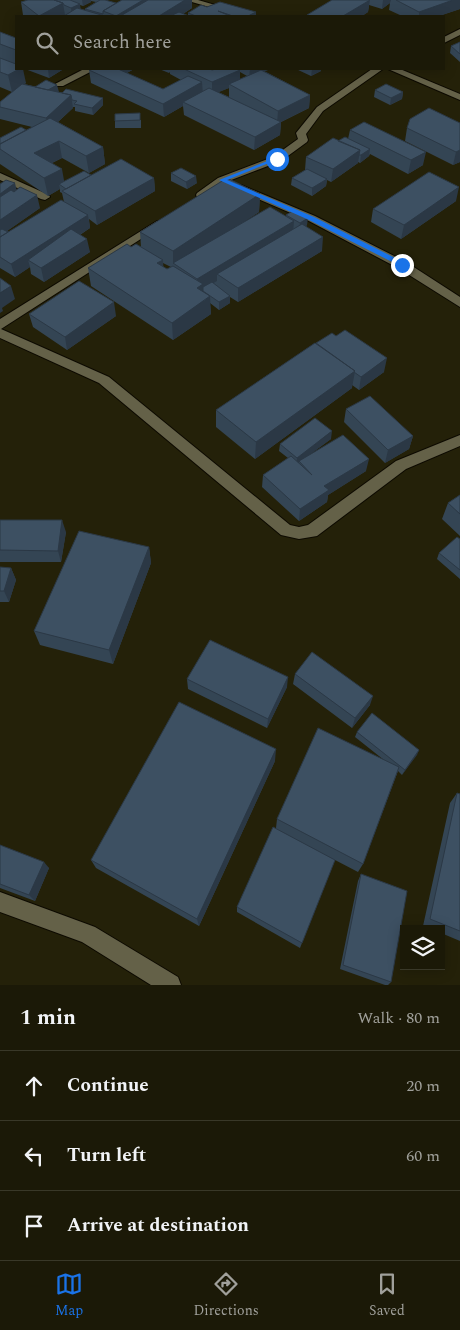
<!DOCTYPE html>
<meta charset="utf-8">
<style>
:root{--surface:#1b1907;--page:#242211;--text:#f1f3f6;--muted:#a0a09b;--line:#393828;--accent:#1a73e8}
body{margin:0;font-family:Spectral,serif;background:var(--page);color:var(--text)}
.controls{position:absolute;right:15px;bottom:15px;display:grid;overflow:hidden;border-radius:0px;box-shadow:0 2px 12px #0003}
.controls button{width:45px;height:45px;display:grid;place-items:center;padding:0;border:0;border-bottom:1px solid var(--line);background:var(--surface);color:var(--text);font:25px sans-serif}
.stop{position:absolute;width:15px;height:15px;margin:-11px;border:4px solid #1a73e8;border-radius:50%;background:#fff}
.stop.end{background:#1a73e8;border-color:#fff;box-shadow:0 1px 5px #0008}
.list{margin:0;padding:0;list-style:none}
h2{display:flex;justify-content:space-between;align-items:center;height:65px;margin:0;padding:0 20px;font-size:21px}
h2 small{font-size:16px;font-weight:400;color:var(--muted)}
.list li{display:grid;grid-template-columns:32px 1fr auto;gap:15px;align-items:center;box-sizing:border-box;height:70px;padding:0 20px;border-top:1px solid var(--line)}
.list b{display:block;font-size:19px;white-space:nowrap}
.list em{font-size:16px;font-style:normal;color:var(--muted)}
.icon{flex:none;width:28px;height:28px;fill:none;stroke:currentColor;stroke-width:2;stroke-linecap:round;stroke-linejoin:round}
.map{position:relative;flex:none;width:460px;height:985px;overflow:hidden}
.search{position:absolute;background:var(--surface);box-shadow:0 2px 12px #0003;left:15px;right:15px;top:15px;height:55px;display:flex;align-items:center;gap:12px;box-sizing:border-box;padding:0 18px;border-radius:0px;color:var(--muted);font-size:19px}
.sheet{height:275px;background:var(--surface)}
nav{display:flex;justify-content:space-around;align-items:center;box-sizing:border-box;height:70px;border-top:1px solid var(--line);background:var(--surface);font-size:14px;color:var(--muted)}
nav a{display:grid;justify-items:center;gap:2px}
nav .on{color:var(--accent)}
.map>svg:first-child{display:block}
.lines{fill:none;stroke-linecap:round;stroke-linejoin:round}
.street-casing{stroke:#0d0a00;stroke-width:2}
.street{fill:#646148;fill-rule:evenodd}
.wall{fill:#344554;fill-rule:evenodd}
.shaded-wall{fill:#2b3845}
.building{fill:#3d5062;stroke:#2b3845}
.route{fill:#1a73e8}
</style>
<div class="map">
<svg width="460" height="985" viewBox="0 0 460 985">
<rect width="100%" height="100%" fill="#242109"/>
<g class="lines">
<defs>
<path id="street" d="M 185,0 L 198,0 L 253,16 L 240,16 Z
M 460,29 L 460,35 L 444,43 L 444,37 Z
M 84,69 L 96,69 L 63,86 L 57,86 L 55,84 Z
M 372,69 L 383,69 L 323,111 L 306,134 L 308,140 L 307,142 L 281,161 L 226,182 L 205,197 L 197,197 L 196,195 L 197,193 L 218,178 L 273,157 L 298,139 L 296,133 L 317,107 Z
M 388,69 L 400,69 L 460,94 L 460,100 Z
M 0,173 L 49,195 L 50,197 L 45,200 L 41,199 L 0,180 Z
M 241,185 L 315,216 L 406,262 L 460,297 L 460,307 L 398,268 L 307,220 L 237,190 L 236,188 L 237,186 Z
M 157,221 L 163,224 L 161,226 L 1,329 L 109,377 L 290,525 L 299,527 L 308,525 L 396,461 L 460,435 L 460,446 L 406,469 L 317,536 L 299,539 L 281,535 L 99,383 L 0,338 L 0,319 Z
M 0,892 L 95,927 L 178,977 L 181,985 L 151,985 L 82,942 L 0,912 Z"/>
</defs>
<use href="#street" class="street-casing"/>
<use href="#street" class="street"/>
</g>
<path class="wall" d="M 28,0 L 105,0 L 116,3 L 122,0 L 192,0 L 192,8 L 183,14 L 188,16 L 188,13 L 207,7 L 256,16 L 25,16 L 23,15 L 21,2 ZM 91,1 L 96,2 L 85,9 L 85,10 L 80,9 L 80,5 L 83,6 L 91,2 Z
M 332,0 L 460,0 L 460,9 L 439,16 L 402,16 L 389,10 L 390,3 L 382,9 L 369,5 L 368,12 L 362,16 L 307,16 L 307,15 Z
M 0,32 L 16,38 L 16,69 L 26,83 L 24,84 L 58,92 L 103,98 L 103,105 L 93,115 L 75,111 L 75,107 L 73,107 L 73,108 L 58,122 L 103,147 L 105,164 L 89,173 L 62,158 L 52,163 L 64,181 L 91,175 L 154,178 L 155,191 L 97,225 L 89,219 L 90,228 L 80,235 L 90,252 L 44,282 L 31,274 L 30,267 L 15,277 L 0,268 L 0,184 L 16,190 L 40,208 L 7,231 L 8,232 L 64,202 L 62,193 L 60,192 L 60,189 L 48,196 L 0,164 L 0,138 L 26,130 L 32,127 L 0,119 L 0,102 L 12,92 L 0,87 Z
M 460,42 L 460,62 L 450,53 L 451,46 Z
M 25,69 L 62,69 L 62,70 L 49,78 Z
M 91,69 L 134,69 L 127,73 L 163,89 L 181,80 L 170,74 L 170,72 L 169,73 L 159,69 L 271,69 L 264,71 L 310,95 L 309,108 L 281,122 L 280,135 L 254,150 L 184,115 L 183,106 L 164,117 L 91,83 L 89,70 ZM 240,72 L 247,76 L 240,79 ZM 229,88 L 229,97 L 218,92 Z
M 296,69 L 321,69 L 321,71 L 311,76 Z
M 375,90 L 403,92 L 402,99 L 390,105 L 374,97 Z
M 141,120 L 141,128 L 115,128 L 115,121 Z
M 460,123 L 460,162 L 453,165 L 405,141 L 407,128 Z
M 350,130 L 423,165 L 408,174 L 370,154 L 369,156 L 360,163 L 358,162 L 358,163 L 331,182 L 327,180 L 326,186 L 312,196 L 291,185 L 292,178 L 305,170 L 306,157 L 338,141 L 348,139 Z
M 171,173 L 197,183 L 187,189 L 171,181 Z
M 260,194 L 259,212 L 243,222 L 286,216 L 286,215 L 307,225 L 306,226 L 322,251 L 238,302 L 230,297 L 230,303 L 219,310 L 210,303 L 211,314 L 173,340 L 91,286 L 88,268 L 141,247 L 140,232 ZM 163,263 L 171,267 L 167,269 L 163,267 Z
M 456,201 L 401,239 L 371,222 L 373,209 Z
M 29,314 L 116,316 L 67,350 L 33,327 Z
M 315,343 L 384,372 L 359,390 L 352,385 L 352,388 L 255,459 L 216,427 L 216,410 Z
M 346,409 L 413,436 L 409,449 L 385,463 L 344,422 Z
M 331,439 L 309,455 L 366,471 L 328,495 L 327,502 L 299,521 L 262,487 L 263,475 L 288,458 L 279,451 L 280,444 Z
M 460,495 L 460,536 L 442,519 L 448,503 Z
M 0,520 L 66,532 L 61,562 L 0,562 Z
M 460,539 L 460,579 L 437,559 L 439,553 Z
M 149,547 L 151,563 L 113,664 L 40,645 L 34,631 Z
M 0,567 L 11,568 L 16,580 L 9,602 L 0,602 Z
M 295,674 L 370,705 L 352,728 L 293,684 Z
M 187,679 L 287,687 L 267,728 L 188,689 Z
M 357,732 L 419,750 L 402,775 L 398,771 L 363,864 L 358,872 L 335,860 L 300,948 L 237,912 L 237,907 L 276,828 L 277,819 L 384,760 L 355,737 Z
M 275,761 L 199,926 L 96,868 L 91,860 Z
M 457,793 L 460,794 L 460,941 L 441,933 L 441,929 L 430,929 L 423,926 L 450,803 Z
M 0,845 L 49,868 L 35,901 L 0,888 Z
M 361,874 L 391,982 L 388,985 L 385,985 L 340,969 L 358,881 Z"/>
<path class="shaded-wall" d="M 82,0 L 91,0 L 91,2 L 83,6 Z
M 143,0 L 164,0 L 122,15 L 122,16 L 116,16 Z
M 185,0 L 192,0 L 192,8 L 179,16 L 159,16 Z
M 370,0 L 368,12 L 362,16 L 343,16 Z
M 383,0 L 391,0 L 390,3 L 382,9 Z
M 453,0 L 460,0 L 460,9 L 439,16 L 419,16 L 419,12 Z
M 63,3 L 65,15 L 64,16 L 39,16 Z
M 80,4 L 81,11 L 72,15 L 71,8 Z
M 256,12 L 256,16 L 248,16 Z
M 19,69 L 23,69 L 26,83 L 12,92 L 8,75 Z
M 48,69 L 62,69 L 62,70 L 49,78 Z
M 121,69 L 134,69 L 119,77 L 118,70 Z
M 250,69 L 271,69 L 249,77 Z
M 312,69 L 321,69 L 321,71 L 311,76 Z
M 240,70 L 240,83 L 229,84 L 229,88 L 212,95 L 212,82 Z
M 202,82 L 203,95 L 183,102 L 183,106 L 164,117 L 163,104 Z
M 57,85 L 59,92 L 47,98 L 46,91 Z
M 403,92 L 402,99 L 390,105 L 391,98 Z
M 71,95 L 73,108 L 48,131 L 46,118 Z
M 310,95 L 309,108 L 281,122 L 280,135 L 254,150 L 255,137 L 277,124 L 278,111 Z
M 103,98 L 103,105 L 93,115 L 92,108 Z
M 59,141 L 62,158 L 38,170 L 34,153 Z
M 103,147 L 105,164 L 89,173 L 86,156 Z
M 370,149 L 369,156 L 360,163 L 361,155 Z
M 360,150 L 358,163 L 331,182 L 333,169 Z
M 460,150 L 460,162 L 453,165 L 456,152 Z
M 426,152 L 423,165 L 408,174 L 411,160 Z
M 62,169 L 65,186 L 59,184 L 60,189 L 48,196 L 44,178 Z
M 196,176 L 197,183 L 187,189 L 186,182 Z
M 154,178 L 155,191 L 97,225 L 95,211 Z
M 327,179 L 326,186 L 312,196 L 312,188 Z
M 15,183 L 18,196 L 0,210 L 0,194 Z
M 459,187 L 456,201 L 401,239 L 404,225 Z
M 260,194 L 259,212 L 178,266 L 173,263 L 173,251 Z
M 37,195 L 40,208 L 0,236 L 0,220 Z
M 88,215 L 90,228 L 34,264 L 28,260 L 30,267 L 15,277 L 11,264 Z
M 308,218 L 307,225 L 299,230 L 300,223 Z
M 294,221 L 293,235 L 217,274 L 217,281 L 203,289 L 204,301 L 210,296 L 211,314 L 173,340 L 172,323 L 198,288 L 197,279 Z
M 323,237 L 322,251 L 238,302 L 238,288 Z
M 87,239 L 90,252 L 44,282 L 41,268 Z
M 163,260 L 164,277 L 157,263 Z
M 11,286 L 15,299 L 2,308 L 3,311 L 0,313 L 0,293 Z
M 230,296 L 230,303 L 219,310 L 219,302 Z
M 114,302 L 116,316 L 67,350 L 65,337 Z
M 387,358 L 384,372 L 359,390 L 361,377 Z
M 355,371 L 352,388 L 255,459 L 256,442 Z
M 332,431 L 331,439 L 300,462 L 299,461 L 299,463 L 296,465 L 297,458 Z
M 413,436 L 409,449 L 385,463 L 388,450 Z
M 369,459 L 366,471 L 328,495 L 327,502 L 299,521 L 300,509 L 324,486 Z
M 62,520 L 66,532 L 61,562 L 58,551 Z
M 149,547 L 151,563 L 113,664 L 109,650 Z
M 11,568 L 16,580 L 9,602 L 4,591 Z
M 288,677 L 287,687 L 267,728 L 268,719 Z
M 373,696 L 370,705 L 352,728 L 355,718 Z
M 276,749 L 275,761 L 199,926 L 197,919 Z
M 419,750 L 417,755 L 402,775 L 405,770 Z
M 44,862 L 49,868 L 35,901 L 29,895 Z"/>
<path class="building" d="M 28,0 L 54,0 L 63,3 L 39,16 L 21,2 Z
M 54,0 L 70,0 L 80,4 L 71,8 L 64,5 L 63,3 Z
M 100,0 L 105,0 L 116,3 L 103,11 L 103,14 L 85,9 Z
M 122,0 L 143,0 L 116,16 L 103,11 Z
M 148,0 L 185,0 L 159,16 L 127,16 L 122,15 Z
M 332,0 L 370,0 L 343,16 L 310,16 L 307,15 Z
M 396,0 L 453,0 L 419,12 Z
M 220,2 L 256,12 L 248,16 L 233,16 L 218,11 L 230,16 L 196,16 L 188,13 L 201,5 L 207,7 Z
M 77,8 L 105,16 L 64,16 Z
M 179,12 L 189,16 L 170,16 Z
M 0,32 L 16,38 L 16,50 L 0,44 Z
M 460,42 L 460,54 L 451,46 Z
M 0,58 L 16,64 L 16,69 L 19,69 L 8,75 L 0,72 Z
M 91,69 L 118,69 L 163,89 L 188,76 L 202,82 L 163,104 L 89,70 Z
M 184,69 L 210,69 L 212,70 L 216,69 L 237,69 L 240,70 L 212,82 Z
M 261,70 L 310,95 L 278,111 L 229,84 Z
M 46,80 L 57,85 L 48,90 L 35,87 Z
M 22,84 L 71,95 L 46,118 L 0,107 L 0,102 Z
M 386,84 L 403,92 L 391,98 L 375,90 Z
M 209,88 L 281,122 L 255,137 L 183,102 Z
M 66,89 L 103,98 L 92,108 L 74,104 L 77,101 L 72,100 L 71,95 L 62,93 Z
M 429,108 L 460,123 L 460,150 L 456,152 L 407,128 L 410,119 Z
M 140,113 L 140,120 L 115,121 L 115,114 Z
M 50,118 L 103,147 L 86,156 L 59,141 L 34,153 L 62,169 L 44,178 L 0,149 L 0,144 Z
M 364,122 L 426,152 L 411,160 L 350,130 Z
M 21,127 L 26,130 L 0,144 L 0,138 Z
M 345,137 L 370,149 L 361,155 L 359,155 L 360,150 L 338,141 Z
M 333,138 L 360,150 L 333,169 L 306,157 Z
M 121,159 L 154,178 L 95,211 L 62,191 Z
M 181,168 L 196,176 L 186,182 L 171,173 Z
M 307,169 L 327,179 L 312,188 L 292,178 Z
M 84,171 L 91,175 L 66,189 L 59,184 Z
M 429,172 L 459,187 L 404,225 L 373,209 Z
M 227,178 L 260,194 L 173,251 L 140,232 Z
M 6,180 L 15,183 L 0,194 L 0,184 Z
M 20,187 L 37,195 L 0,220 L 0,197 L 11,190 L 14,192 Z
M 61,200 L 88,215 L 11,264 L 0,257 L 0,237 Z
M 270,207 L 294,221 L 197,279 L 173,263 Z
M 294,210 L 308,218 L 300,223 L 286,215 Z
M 302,224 L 323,237 L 238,288 L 217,274 Z
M 2,229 L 8,232 L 0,237 L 0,230 Z
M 71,229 L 87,239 L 41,268 L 28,260 Z
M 127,244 L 131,247 L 136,244 L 163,260 L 157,263 L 167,269 L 173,266 L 203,284 L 197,288 L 210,296 L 172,323 L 88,268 Z
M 0,278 L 11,286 L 0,293 Z
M 79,281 L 114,302 L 65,337 L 29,314 Z
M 212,282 L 230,296 L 219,302 L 203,291 L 203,287 Z
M 345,330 L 387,358 L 361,377 L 354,372 L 355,371 L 316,343 L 332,333 L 336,336 Z
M 315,343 L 355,371 L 256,442 L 216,410 Z
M 370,396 L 413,436 L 388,450 L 346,409 Z
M 315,418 L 332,431 L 297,458 L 280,444 Z
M 343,435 L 369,459 L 324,486 L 329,490 L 300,509 L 263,475 L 291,456 L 312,475 L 299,461 Z
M 460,495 L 460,514 L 448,503 Z
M 0,520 L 62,520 L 58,551 L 0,550 Z
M 79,531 L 149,547 L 109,650 L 34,631 Z
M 457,537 L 460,539 L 460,570 L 439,553 Z
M 0,567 L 11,568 L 4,591 L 0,591 Z
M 210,640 L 288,677 L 268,719 L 187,679 Z
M 312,652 L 373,696 L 355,718 L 295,674 Z
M 179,702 L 276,749 L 197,919 L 91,860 Z
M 372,713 L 419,750 L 405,770 L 357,732 Z
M 318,728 L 399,767 L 363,864 L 277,819 Z
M 457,793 L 460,794 L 460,931 L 430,919 Z
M 273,827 L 335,860 L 302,943 L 237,907 Z
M 0,845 L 44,862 L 29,895 L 0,884 Z
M 361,874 L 407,891 L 391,982 L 343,965 Z"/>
<path class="route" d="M 275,158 L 279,159 L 227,180 L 314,217 L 405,263 L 405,266 L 400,266 L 309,220 L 219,180 Z"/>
</svg>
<div class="controls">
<button><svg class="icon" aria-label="layers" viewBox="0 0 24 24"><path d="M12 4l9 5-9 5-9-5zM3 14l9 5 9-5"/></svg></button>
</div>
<div class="stop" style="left:277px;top:159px"></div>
<div class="stop end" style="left:402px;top:265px"></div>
<div class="search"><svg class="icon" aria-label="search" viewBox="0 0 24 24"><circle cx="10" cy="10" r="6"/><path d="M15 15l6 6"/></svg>Search here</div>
</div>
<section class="sheet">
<h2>1 min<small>Walk · 80 m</small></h2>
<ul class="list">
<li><svg class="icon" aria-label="ahead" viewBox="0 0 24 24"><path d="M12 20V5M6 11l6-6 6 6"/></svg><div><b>Continue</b></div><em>20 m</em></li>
<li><svg class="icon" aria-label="left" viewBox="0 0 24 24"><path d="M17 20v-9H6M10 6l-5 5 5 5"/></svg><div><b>Turn left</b></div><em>60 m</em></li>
<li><svg class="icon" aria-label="arrive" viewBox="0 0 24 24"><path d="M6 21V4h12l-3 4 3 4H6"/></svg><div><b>Arrive at destination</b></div></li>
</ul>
</section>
<nav>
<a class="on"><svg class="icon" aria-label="map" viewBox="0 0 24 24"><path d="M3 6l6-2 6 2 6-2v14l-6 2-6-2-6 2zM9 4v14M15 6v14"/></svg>Map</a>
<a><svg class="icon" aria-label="directions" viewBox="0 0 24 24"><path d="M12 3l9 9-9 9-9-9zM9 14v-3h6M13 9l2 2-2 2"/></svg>Directions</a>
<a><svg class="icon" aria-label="saved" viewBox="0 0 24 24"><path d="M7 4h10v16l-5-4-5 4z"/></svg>Saved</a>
</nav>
